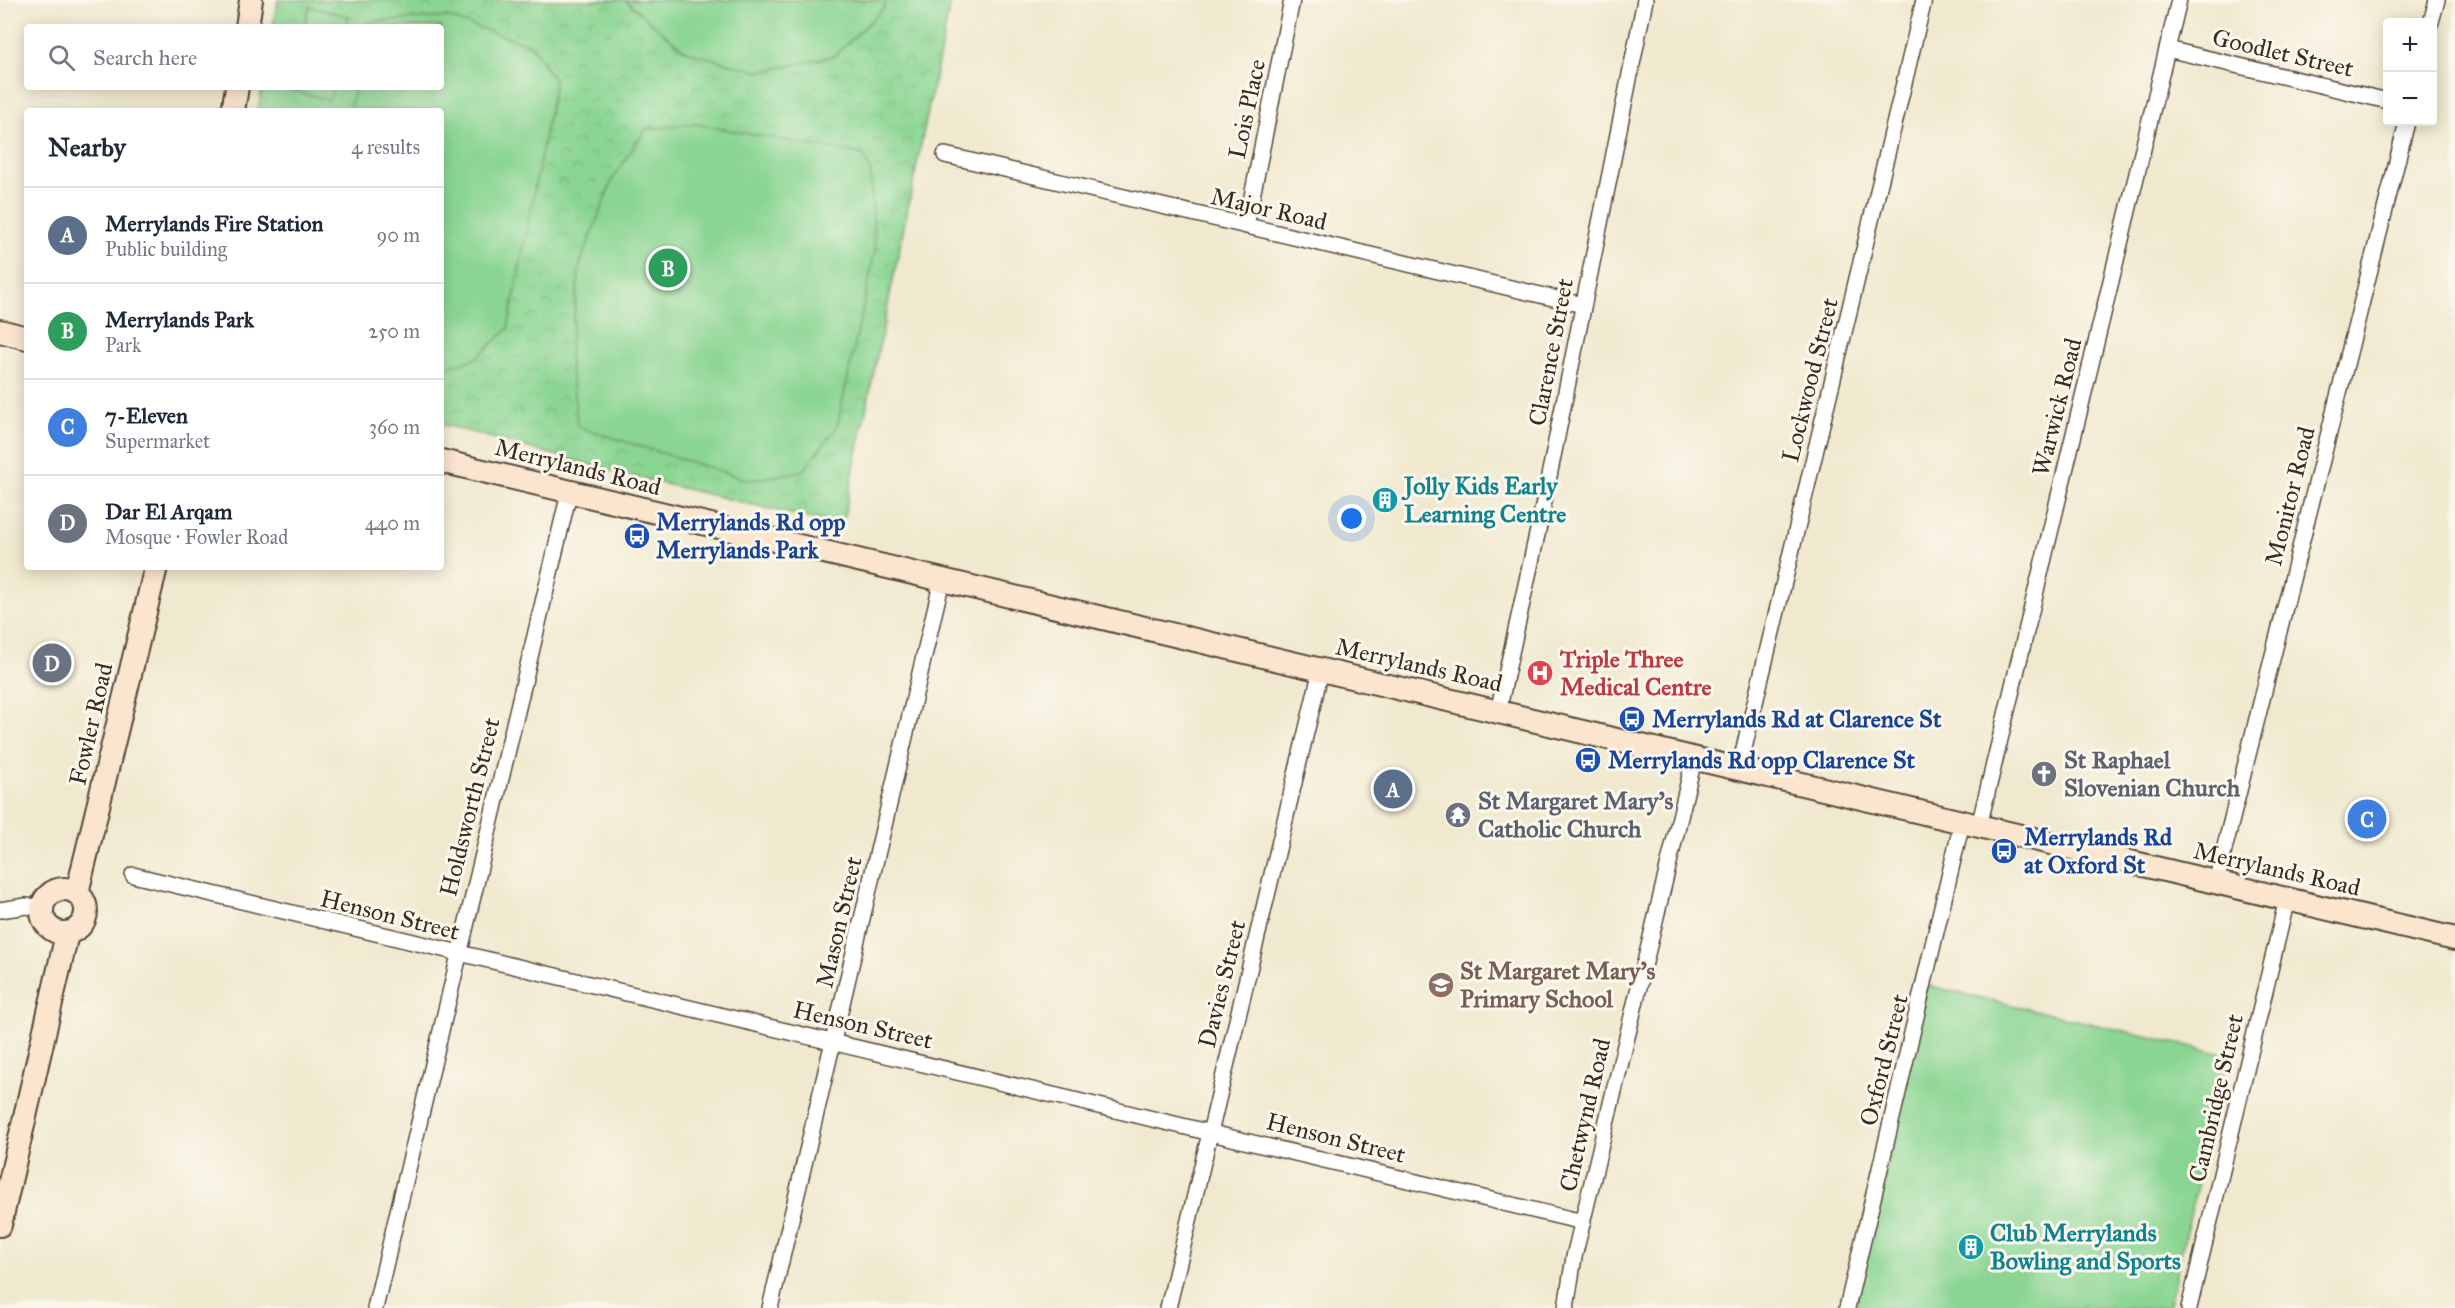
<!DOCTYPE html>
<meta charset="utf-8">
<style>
:root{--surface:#fff;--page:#f2f2f3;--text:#1f2937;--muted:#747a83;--line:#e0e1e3;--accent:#c8321e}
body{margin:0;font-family:"IM FELL Great Primer",serif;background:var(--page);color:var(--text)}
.controls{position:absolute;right:18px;top:18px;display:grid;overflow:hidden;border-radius:6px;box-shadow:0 3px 15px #0003}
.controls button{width:54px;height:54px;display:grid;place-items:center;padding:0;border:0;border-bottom:2px solid var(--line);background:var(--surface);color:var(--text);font:30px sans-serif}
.you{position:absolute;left:1352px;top:519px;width:21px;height:21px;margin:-15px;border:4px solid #fff;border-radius:50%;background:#1a73e8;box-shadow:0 0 0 9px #1a73e833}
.badge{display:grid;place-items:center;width:39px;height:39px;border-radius:50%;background:var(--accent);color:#fff;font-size:20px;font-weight:700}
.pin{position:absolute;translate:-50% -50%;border:3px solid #fff;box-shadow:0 2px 6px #0006}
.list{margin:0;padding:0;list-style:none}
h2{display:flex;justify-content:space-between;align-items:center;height:78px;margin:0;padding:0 24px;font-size:26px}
h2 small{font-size:20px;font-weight:400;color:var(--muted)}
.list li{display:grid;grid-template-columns:39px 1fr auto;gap:18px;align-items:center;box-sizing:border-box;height:96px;padding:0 24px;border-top:2px solid var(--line)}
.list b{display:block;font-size:22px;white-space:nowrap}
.list p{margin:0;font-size:20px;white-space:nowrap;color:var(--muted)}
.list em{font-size:20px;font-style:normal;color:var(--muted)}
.icon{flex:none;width:33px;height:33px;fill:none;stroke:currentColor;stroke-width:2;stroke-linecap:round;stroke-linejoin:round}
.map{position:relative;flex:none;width:2455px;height:1308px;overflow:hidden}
.search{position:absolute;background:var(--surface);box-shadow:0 3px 15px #0003;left:24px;top:24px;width:420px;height:66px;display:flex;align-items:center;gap:15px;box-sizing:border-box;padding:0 21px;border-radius:6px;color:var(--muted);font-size:22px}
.panel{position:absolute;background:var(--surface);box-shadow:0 3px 15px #0003;left:24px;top:108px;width:420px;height:462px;border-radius:6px}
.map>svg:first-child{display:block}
.park{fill:url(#park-crowns);stroke:#628058;stroke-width:1.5}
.garden{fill:#8ad592;stroke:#628058;stroke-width:1.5}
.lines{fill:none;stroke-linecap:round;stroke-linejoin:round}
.minor-casing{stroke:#564739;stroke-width:18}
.secondary-casing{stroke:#564739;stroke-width:26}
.minor{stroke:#fff;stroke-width:15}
.secondary{stroke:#fbe5cf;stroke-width:22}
.labels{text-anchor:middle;stroke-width:6;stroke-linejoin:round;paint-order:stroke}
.street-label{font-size:24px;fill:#3b2a1e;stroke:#fbf7ec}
.culture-label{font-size:24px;font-weight:bold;fill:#0d838f;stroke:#fbf7ec;text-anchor:start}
.transit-label{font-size:24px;font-weight:bold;fill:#164399;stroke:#fbf7ec;text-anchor:start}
.health-label{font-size:24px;font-weight:bold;fill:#be3a42;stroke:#fbf7ec;text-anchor:start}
.worship-label{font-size:24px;font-weight:bold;fill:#5b616d;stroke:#fbf7ec;text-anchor:start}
.education-label{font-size:24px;font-weight:bold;fill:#785e54;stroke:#fbf7ec;text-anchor:start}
</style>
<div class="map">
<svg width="2455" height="1308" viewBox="0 0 2455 1308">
<defs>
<pattern id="park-crowns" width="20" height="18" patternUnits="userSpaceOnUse" patternTransform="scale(1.5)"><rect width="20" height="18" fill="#8ad592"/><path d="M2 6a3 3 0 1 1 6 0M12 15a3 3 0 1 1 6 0" fill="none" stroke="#78b77d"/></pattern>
</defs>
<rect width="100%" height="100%" fill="#fbf7ec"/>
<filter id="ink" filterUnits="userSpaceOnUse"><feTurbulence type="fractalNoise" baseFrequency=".0167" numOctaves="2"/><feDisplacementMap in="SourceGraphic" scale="12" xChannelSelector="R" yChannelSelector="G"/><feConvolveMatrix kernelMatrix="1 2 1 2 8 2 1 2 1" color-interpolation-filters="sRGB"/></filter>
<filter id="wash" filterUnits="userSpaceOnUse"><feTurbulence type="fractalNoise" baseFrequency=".008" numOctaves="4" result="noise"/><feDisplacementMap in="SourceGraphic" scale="24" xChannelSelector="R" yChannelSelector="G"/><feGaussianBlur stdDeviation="1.35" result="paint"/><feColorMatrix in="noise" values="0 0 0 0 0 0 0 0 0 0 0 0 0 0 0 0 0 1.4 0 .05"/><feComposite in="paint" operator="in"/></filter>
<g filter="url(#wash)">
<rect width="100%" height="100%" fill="#f0e9cf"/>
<path class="park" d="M 278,0 L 951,0 L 842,526 L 627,475 L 441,424 L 441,111 L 258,111 L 262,87 L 441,87 L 441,27 L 273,27 Z"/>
<path class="garden" d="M 625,0 L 887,0 L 883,9 L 834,56 L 759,72 L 685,51 Z
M 309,7 L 349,16 L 346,27 L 304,27 Z
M 447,17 L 531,45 L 555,82 L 508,329 L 475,359 L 441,369 L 441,111 L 350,111 L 354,87 L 441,87 L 441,27 L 367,27 L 368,22 Z
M 290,87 L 333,87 L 330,100 L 290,90 Z
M 695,124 L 861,154 L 870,168 L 875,252 L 837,427 L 803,471 L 749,480 L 578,427 L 569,357 L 580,264 L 613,178 L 646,129 Z
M 1925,985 L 2228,1055 L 2168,1308 L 1856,1308 Z"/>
</g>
<g filter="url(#ink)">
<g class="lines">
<defs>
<path id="minor" d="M 2431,22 L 2437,0
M 2167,49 L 2388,101
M 945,155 L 1583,305
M 1246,226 L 1292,0
M 1498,712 L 1540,521 L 1645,0
M 1739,769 L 1924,0
M 1979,826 L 2179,0
M 133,875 C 616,994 1100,1102 1583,1222
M 2216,882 L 2407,122
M 0,910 L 26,906 L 42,908
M 375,1308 L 569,493
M 770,1308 L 942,580
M 1168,1308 L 1321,670
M 1566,1308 L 1574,1257 L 1694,759
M 1847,1308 L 1962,822
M 2189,1308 L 2287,899"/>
<path id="secondary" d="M 247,27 L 251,0
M 233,111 L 237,87
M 0,331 L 27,338
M 441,461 L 2455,939
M42 911a22 22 0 1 1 44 0a22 22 0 1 1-44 0Z
M 77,893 L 156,567
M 0,1225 L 67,934"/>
</defs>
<use href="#minor" class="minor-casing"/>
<use href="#secondary" class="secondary-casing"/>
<use href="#minor" class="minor"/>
<use href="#secondary" class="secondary"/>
</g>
</g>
<defs>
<symbol id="building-disc" viewBox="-11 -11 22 22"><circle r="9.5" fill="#0f9aa8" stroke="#fbf7ec"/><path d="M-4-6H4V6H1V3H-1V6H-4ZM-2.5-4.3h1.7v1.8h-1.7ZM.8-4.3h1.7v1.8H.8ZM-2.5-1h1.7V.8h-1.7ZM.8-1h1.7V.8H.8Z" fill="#fff"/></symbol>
<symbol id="bus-disc" viewBox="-11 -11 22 22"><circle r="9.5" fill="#1a4fb4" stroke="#fbf7ec"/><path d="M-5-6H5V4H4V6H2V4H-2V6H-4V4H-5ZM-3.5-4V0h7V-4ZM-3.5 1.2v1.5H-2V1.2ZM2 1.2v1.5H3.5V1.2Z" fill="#fff"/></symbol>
<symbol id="hospital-disc" viewBox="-11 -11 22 22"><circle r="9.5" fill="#e0444e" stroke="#fbf7ec"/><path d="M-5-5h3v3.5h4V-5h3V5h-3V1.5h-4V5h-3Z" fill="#fff"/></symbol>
<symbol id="church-disc" viewBox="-11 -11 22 22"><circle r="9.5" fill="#6b7280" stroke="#fbf7ec"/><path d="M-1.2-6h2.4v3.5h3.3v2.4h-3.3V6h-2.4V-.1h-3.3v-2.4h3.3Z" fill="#fff"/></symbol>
<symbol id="temple-disc" viewBox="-11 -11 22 22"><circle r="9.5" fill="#6b7280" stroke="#fbf7ec"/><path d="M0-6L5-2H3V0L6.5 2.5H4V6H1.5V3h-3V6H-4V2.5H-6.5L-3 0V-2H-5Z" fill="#fff"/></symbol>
<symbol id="school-disc" viewBox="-11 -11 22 22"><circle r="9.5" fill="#8d6e63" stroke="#fbf7ec"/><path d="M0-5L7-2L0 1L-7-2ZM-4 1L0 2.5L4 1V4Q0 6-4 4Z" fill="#fff"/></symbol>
</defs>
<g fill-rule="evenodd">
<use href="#building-disc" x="1370" y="485" width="30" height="30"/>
<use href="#bus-disc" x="622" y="521" width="30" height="30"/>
<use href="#hospital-disc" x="1525" y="658" width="30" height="30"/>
<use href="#bus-disc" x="1617" y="704" width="30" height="30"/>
<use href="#bus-disc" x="1573" y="745" width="30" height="30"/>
<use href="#church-disc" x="2029" y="759" width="30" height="30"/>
<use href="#temple-disc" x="1443" y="800" width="30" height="30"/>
<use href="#bus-disc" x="1989" y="836" width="30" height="30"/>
<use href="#school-disc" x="1426" y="970" width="30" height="30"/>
<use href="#building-disc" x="1956" y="1232" width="30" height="30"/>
</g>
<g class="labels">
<g class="street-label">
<text transform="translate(2283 53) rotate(13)" y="8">Goodlet Street</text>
<text transform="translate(1247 109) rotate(-78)" y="8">Lois Place</text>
<text transform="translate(1269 209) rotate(13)" y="8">Major Road</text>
<text transform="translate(1551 352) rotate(-79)" y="8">Clarence Street</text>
<text transform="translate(1810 380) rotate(-76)" y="8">Lockwood Street</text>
<text transform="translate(2057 407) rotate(-76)" y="8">Warwick Road</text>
<text transform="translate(578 467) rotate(14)" y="8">Merrylands Road</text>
<text transform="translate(2290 496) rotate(-76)" y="8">Monitor Road</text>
<text transform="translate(1419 665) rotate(13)" y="8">Merrylands Road</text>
<text transform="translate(91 724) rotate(-77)" y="8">Fowler Road</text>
<text transform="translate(470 807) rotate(-76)" y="8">Holdsworth Street</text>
<text transform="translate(2277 869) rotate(13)" y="8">Merrylands Road</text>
<text transform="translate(390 915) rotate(14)" y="8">Henson Street</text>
<text transform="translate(839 922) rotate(-77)" y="8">Mason Street</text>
<text transform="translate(1222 984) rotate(-76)" y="8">Davies Street</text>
<text transform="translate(863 1025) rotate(13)" y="8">Henson Street</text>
<text transform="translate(1884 1060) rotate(-76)" y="8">Oxford Street</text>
<text transform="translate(2216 1098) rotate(-77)" y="8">Cambridge Street</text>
<text transform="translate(1585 1115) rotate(-77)" y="8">Chetwynd Road</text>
<text transform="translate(1336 1138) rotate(14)" y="8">Henson Street</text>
</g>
<g class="culture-label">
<text x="1404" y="494">Jolly Kids Early<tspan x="1404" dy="28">Learning Centre</tspan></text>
<text x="1990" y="1241">Club Merrylands<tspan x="1990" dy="28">Bowling and Sports</tspan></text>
</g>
<g class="transit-label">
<text x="656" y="530">Merrylands Rd opp<tspan x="656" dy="28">Merrylands Park</tspan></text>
<text x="1652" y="727">Merrylands Rd at Clarence St</text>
<text x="1608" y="768">Merrylands Rd opp Clarence St</text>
<text x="2024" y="845">Merrylands Rd<tspan x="2024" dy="28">at Oxford St</tspan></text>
</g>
<g class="health-label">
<text x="1560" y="667">Triple Three<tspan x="1560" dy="28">Medical Centre</tspan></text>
</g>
<g class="worship-label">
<text x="2064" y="768">St Raphael<tspan x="2064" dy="28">Slovenian Church</tspan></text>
<text x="1478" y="809">St Margaret Mary's<tspan x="1478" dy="28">Catholic Church</tspan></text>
</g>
<g class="education-label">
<text x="1460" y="979">St Margaret Mary's<tspan x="1460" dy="28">Primary School</tspan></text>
</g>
</g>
</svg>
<div class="controls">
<button>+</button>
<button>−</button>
</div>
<div class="you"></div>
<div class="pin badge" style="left:1393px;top:789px;background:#5c6f8a">A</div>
<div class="pin badge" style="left:668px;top:268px;background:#2e9e5b">B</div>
<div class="pin badge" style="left:2367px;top:819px;background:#3f7fe0">C</div>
<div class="pin badge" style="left:52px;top:663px;background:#6b7280">D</div>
<div class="search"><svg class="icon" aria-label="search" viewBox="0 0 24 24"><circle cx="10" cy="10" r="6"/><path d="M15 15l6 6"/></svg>Search here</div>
<section class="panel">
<h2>Nearby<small>4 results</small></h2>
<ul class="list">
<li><span class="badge" style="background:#5c6f8a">A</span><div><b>Merrylands Fire Station</b><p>Public building</p></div><em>90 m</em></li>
<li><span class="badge" style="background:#2e9e5b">B</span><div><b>Merrylands Park</b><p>Park</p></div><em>250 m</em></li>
<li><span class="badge" style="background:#3f7fe0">C</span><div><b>7-Eleven</b><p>Supermarket</p></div><em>360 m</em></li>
<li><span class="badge" style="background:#6b7280">D</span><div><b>Dar El Arqam</b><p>Mosque · Fowler Road</p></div><em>440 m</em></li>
</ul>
</section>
</div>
